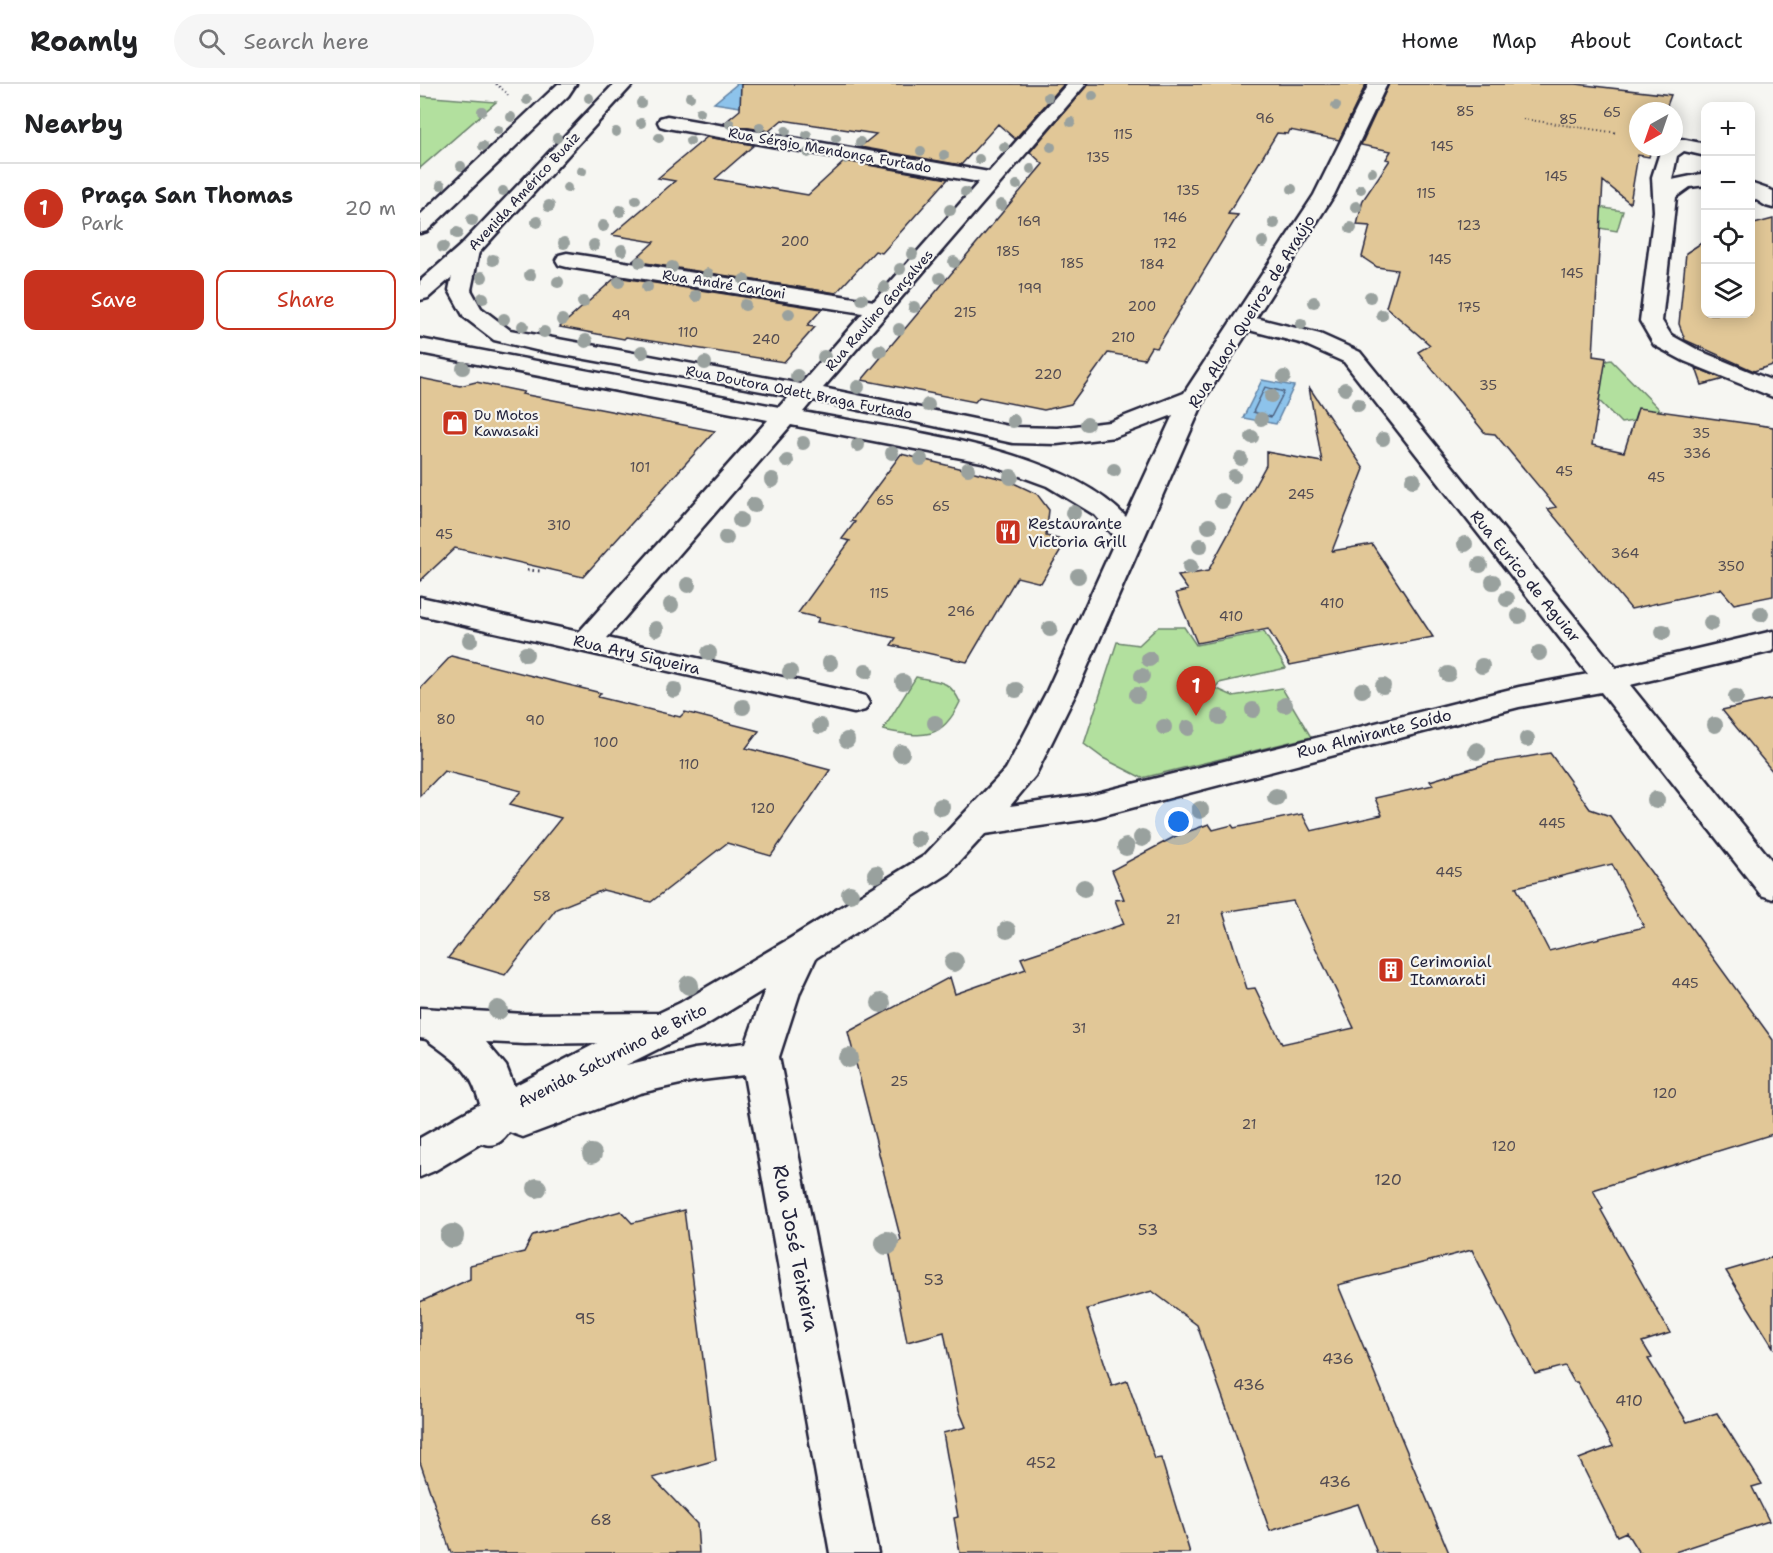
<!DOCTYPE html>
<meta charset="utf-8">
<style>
:root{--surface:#fff;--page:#f6f6f6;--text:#202124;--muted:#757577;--line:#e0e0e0;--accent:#c8321e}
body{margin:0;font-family:"Shantell Sans",sans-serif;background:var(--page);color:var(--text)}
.controls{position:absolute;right:18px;top:18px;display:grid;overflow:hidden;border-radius:12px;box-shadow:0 3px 15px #0003}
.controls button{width:54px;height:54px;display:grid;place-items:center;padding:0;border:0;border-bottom:2px solid var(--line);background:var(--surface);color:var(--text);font:30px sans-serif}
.compass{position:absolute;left:1209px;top:18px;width:54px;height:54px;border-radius:50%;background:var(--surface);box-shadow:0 3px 15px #0003;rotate:220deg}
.you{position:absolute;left:759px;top:738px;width:21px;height:21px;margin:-15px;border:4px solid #fff;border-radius:50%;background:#1a73e8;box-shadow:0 0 0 9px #1a73e833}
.badge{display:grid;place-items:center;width:39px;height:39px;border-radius:50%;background:var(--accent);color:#fff;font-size:20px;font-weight:700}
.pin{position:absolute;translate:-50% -50px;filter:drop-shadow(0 2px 3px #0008)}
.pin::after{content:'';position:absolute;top:32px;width:21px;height:18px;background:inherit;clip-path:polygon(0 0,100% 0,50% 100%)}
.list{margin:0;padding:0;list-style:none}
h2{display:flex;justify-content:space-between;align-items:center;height:78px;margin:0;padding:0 24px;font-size:26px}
h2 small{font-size:20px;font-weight:400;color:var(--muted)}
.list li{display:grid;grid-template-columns:39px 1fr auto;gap:18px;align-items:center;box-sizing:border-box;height:90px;padding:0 24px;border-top:2px solid var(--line)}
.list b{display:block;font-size:22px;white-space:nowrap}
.list p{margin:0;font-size:20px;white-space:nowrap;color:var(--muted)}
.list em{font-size:20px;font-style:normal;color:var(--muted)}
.actions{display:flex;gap:12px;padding:18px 24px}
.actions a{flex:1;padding:14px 0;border:2px solid var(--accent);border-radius:12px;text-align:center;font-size:21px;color:var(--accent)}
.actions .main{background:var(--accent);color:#fff}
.icon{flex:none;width:33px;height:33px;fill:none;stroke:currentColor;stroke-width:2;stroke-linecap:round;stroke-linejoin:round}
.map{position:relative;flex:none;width:1353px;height:1469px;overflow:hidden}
header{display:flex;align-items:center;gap:36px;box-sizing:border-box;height:84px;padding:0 30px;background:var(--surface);border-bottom:2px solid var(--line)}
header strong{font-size:28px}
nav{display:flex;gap:33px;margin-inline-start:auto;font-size:21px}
.search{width:420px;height:54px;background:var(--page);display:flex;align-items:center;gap:15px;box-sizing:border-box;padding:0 21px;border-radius:33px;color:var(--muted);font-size:22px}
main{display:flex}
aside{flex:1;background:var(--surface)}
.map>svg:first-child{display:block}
.green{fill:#b2e09e;stroke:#6a816c;stroke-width:1.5}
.water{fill:#8dc3eb;stroke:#6283a5;stroke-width:1.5}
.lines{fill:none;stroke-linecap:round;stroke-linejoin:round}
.shore{stroke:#4d6281;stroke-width:1.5}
.building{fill:#e1c797;stroke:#22223b;stroke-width:1.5;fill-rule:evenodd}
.minor-casing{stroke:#22223b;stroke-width:5}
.major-casing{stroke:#22223b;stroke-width:5}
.path-far1{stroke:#22223b;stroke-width:2;stroke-dasharray:1 3;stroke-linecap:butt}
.path{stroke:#22223b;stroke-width:3;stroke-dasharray:1.5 4;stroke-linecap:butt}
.minor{fill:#f6f6f2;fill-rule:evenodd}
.major{fill:#f6f6f2;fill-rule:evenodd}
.tree{fill:#99a19e}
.labels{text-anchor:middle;stroke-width:4.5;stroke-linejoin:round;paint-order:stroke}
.number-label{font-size:14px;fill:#524b52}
.far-street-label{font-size:14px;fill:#22223b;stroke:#f6f6f2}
.far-poi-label{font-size:14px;fill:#22223b;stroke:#f6f6f2;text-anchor:start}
.street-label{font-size:16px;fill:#22223b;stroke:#f6f6f2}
.poi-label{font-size:16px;fill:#22223b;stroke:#f6f6f2;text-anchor:start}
.near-number-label{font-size:16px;fill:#524b52}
.near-street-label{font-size:20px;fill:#22223b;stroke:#f6f6f2}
</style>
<header>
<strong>Roamly</strong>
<div class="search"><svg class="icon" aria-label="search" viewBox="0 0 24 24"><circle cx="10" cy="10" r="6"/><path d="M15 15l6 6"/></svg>Search here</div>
<nav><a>Home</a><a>Map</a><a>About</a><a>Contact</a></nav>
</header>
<main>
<aside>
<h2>Nearby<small></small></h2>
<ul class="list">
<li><span class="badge">1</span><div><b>Praça San Thomas</b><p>Park</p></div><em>20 m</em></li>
</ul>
<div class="actions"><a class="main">Save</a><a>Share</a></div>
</aside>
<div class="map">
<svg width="1353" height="1469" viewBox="0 0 1353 1469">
<rect width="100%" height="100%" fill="#f6f6f2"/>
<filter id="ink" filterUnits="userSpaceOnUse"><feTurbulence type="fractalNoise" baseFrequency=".0167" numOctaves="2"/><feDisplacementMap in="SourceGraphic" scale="12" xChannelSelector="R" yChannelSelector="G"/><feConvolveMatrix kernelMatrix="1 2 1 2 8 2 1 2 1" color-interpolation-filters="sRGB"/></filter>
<g filter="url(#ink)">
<path class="green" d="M 0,12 L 76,18 L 0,84 Z
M 1099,110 L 1203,127 L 1197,147 L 1090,129 Z
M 1191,276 L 1246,332 L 1201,339 L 1147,284 Z
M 738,543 L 764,543 L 776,561 L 844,548 L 866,584 L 799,599 L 795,604 L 813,612 L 862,604 L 891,653 L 722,694 L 683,674 L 664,660 L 697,558 L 719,561 Z
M 496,593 C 519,598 529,595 540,618 C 521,658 502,653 463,646 Z"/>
<path class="water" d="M 317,0 L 326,0 L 360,29 L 294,19 Z
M 842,296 L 874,302 L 856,340 L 823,334 Z"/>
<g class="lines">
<path class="shore" d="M 845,303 L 864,308 L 851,333 L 833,328 Z"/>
</g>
<path class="building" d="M 321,0 L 644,0 L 595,55 L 578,40 L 541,81 L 440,63 L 456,50 L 362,36 L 349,47 L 303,40 L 320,26 Z
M 668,0 L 946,0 L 919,56 L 870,46 L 868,50 L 857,49 L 808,130 L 818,131 L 737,264 L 731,263 L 724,275 L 688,269 L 651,320 L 624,326 L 559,313 L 555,318 L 442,296 L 623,80 L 610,68 Z
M 969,0 L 1156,0 L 1251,11 L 1245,27 L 1218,27 L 1218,63 L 1232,63 L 1229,73 L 1218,71 L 1210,119 L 1183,97 L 1173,272 L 1186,274 L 1172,361 L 1204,368 L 1218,324 L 1353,343 L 1353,512 L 1314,520 L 1301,505 L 1211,525 L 1128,425 L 1136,423 L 1075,350 L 1065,349 L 998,268 L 1010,261 L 966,223 L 977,186 L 957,183 L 942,173 L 950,142 L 937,141 L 943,116 L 970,76 L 966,75 L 971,67 L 941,61 Z
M 287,53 L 334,61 L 295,95 L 388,111 L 425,77 L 528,95 L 462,169 L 455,167 L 416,209 L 213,177 L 234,158 L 192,151 L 255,97 L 238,94 Z
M 1353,135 L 1353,281 L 1334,287 L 1265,256 L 1259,240 L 1266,169 L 1286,156 L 1286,230 L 1330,230 L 1330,141 Z
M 196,193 L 402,225 L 387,242 L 395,243 L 364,278 L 206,253 L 204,255 L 140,243 Z
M 1276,284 L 1304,295 L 1282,301 Z
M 0,294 L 40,302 L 56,298 L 104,308 L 102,310 L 295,347 L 163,493 L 35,464 L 0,497 Z
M 889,303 L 944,385 L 912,467 L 952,460 L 1013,553 L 870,581 L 848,545 L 777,559 L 756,509 L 768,506 L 758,492 L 788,487 L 846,381 L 846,368 L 902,378 Z
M 481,370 L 587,396 L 617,410 L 629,426 L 626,452 L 646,457 L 621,499 L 597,493 L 547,578 L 471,561 L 476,554 L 397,538 L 399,534 L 378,529 L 430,457 L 422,455 L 435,438 L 431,437 Z
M 31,572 L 181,609 L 178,613 L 260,633 L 265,628 L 339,647 L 326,664 L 410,686 L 351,772 L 307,759 L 231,818 L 183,806 L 136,825 L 85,891 L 28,874 L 141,734 L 90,720 L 101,707 L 24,687 L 0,712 L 0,605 Z
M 1353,615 L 1353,688 L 1302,626 Z
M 1130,669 L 1170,725 L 1190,732 L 1353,956 L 1353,1050 L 1173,1106 L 1183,1125 L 1181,1126 L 1250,1249 L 1222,1258 L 1232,1274 L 1228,1275 L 1267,1338 L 1297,1329 L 1342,1400 L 1332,1403 L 1349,1437 L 1252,1469 L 1219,1469 L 1206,1448 L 1197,1452 L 1159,1375 L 1193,1362 L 1157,1298 L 1154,1298 L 1145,1282 L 1115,1290 L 1052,1166 L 918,1201 L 1029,1469 L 957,1469 L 938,1420 L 850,1447 L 777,1241 L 732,1207 L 667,1225 L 692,1302 L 707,1297 L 735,1375 L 741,1374 L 770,1469 L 540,1469 L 534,1434 L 538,1433 L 523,1349 L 546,1343 L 539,1326 L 524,1248 L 487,1258 L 469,1166 L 481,1156 L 428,948 L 530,893 L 535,910 L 606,885 L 601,874 L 704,840 L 695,816 L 704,815 L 692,786 L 756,752 L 789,740 L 793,746 L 812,741 L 814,744 L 882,730 L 891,747 L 962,731 L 955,714 L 1013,701 L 1010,697 L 1069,679 ZM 1192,780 L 1224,843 L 1129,867 L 1096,803 ZM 873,817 L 934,944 L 862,960 L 835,904 L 827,905 L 803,828 Z
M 264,1126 L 296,1376 L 233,1394 L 277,1440 L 279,1469 L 31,1469 L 0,1378 L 0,1218 L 50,1195 L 50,1181 L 104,1168 L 113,1151 L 201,1127 L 212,1139 Z
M 1353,1173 L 1353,1263 L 1306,1187 Z"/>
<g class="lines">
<defs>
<path id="minor" d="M 647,0 L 666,0 L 403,304 L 593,343 L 637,344 L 690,338 L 764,309 L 894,111 L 949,0 L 967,0 L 914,111 L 836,234 L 900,250 L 940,268 L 1196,584 L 1353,547 L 1353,567 L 1210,601 L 1353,778 L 1353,815 L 1341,811 L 1181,608 L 1099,623 L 669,735 L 565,750 L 528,790 L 396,874 L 380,908 L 359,973 L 458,1469 L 410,1469 L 324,991 L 274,997 L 220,1009 L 103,1053 L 89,1048 C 82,1058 74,1064 61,1059 L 14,1087 L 0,1093 L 0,1054 L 60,1020 C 51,984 34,976 6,955 L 0,954 L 0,924 L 105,930 L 239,929 L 260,919 L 369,855 L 504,772 L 586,685 L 626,609 L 696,455 L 675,431 L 627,402 L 562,378 L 371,341 L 187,554 L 434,609 L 445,612 L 449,619 L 445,626 L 434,629 L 0,531 L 0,513 L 159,548 L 348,336 L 0,269 L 0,255 L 359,323 L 369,312 L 116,266 L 74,256 L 44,233 L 29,206 L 37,167 L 40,162 L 48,161 L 56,162 L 59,167 L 51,206 L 61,224 L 90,246 L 381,300 L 443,229 L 147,183 L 139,181 L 136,176 L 139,171 L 147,169 L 454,217 L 559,98 L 247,44 L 240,42 L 238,38 L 240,34 L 247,32 L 569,88 ZM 829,246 L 884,260 L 924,278 L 1168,590 L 1099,603 L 669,711 L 590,722 L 615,692 L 656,609 L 785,314 ZM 393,316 L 593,359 L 637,360 L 695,353 L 753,331 L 706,433 C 639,362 477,346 383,328 ZM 345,905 L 326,959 L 274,965 L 206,981 L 286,941 ZM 66,958 L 105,960 L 177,959 L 94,1002 L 86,982 Z
M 1261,55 L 1286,60 L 1286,72 L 1264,67 L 1257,72 L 1252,96 L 1286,89 L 1286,101 L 1270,103 L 1256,113 L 1242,237 L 1251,251 L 1280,267 L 1353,297 L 1353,313 L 1264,277 L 1234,261 L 1220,237 L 1234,127 L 1232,93 L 1241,65 L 1254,63 L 1254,57 Z
M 1330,99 L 1353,107 L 1353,124 L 1346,122 L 1330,112 Z"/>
<path id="major" d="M 138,0 L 156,0 L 148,12 L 7,147 L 0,149 L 0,131 Z
M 194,0 L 213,0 L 56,172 L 8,214 L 0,216 L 0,197 L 40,162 Z"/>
</defs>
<use href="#minor" class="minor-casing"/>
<use href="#major" class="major-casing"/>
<path class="path-far1" d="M 76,0 L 88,10 L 87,14
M 1103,35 L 1198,49"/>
<path class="path" d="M 107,486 L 120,487"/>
<use href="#minor" class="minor"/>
<use href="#major" class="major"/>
</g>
<g class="tree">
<circle cx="673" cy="12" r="5"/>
<circle cx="270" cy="13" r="5"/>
<circle cx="628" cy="13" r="5"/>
<circle cx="169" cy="14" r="5"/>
<circle cx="107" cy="16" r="5"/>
<circle cx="221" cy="19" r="5"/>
<circle cx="916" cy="22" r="5"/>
<circle cx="62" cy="27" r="5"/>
<circle cx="280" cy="28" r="5"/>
<circle cx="91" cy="33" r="5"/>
<circle cx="651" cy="38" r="5"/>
<circle cx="221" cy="39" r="5"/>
<circle cx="310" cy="40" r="5"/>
<circle cx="340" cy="43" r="5"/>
<circle cx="78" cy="46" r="5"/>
<circle cx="366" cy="47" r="5"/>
<circle cx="196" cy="48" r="5"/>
<circle cx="387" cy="51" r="5"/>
<circle cx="137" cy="54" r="5"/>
<circle cx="239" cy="54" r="5"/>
<circle cx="416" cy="54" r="5"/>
<circle cx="270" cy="57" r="5"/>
<circle cx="440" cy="58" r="5"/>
<circle cx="63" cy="62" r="5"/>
<circle cx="584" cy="63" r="5"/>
<circle cx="631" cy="63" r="5"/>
<circle cx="501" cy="67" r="5"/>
<circle cx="388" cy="69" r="5"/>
<circle cx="524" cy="71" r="5"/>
<circle cx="425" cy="75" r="5"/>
<circle cx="559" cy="75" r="5"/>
<circle cx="41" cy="82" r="5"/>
<circle cx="611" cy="85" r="5"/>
<circle cx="162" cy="87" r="5"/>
<circle cx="952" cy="88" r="5"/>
<circle cx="21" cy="101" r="5"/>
<circle cx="597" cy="101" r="5"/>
<circle cx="147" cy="104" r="5"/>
<circle cx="872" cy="105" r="5"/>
<circle cx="941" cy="105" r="5"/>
<circle cx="83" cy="107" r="5"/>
<circle cx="545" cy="108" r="5"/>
<circle cx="216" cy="116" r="5"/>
<circle cx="581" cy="121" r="6"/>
<circle cx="129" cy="122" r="6"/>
<circle cx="936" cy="123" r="6"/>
<circle cx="530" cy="126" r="6"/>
<circle cx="200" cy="127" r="6"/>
<circle cx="52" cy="136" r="6"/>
<circle cx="117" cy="138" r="6"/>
<circle cx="854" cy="139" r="6"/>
<circle cx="183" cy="142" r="6"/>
<circle cx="931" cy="144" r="6"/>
<circle cx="37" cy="149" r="6"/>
<circle cx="843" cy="158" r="6"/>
<circle cx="144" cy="159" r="6"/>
<circle cx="174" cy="161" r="6"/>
<circle cx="23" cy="163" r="6"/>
<circle cx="202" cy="166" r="6"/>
<circle cx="492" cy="170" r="6"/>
<circle cx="73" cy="176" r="6"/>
<circle cx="220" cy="178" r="6"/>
<circle cx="534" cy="178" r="6"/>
<circle cx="252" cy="183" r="6"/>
<circle cx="480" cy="185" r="6"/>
<circle cx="288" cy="190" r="6"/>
<circle cx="110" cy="191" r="6"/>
<circle cx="62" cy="193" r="6"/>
<circle cx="520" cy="194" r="6"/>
<circle cx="324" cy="196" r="6"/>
<circle cx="138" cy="198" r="6"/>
<circle cx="199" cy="198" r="6"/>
<circle cx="227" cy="203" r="6"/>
<circle cx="464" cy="203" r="6"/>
<circle cx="276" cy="212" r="6"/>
<circle cx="950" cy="213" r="6"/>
<circle cx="63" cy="214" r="6"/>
<circle cx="442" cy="215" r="6"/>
<circle cx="163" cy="218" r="6"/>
<circle cx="894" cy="218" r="6"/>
<circle cx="325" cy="221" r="6"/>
<circle cx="494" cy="223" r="6"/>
<circle cx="369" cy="230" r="6"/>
<circle cx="962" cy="231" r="6"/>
<circle cx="84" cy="235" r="6"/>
<circle cx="142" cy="236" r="6"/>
<circle cx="881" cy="240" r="6"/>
<circle cx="103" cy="242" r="6"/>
<circle cx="479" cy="245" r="6"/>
<circle cx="124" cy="248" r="6"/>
<circle cx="166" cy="257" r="7"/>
<circle cx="460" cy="267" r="7"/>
<circle cx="222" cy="268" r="7"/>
<circle cx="404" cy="273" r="7"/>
<circle cx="285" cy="279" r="7"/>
<circle cx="43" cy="284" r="7"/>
<circle cx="377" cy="292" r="7"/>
<circle cx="864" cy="293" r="7"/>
<circle cx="438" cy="303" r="7"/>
<circle cx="925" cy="305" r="7"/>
<circle cx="851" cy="312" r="7"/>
<circle cx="508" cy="321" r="7"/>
<circle cx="938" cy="321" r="7"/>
<circle cx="841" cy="335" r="7"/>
<circle cx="593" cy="337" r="7"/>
<circle cx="667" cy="340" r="7"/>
<circle cx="832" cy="353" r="7"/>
<circle cx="963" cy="355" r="7"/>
<circle cx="383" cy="359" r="7"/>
<circle cx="438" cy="361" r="7"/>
<circle cx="472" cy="369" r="7"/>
<circle cx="501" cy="375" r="7"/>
<circle cx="821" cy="375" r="7"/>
<circle cx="367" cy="377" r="7"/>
<circle cx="548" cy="385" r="7"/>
<circle cx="694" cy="386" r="7"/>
<circle cx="814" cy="392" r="7"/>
<circle cx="591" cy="393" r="8"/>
<circle cx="352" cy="396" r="8"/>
<circle cx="993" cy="396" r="8"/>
<circle cx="802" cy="417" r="8"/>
<circle cx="334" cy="421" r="8"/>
<circle cx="653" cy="429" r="8"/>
<circle cx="320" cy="436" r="8"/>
<circle cx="789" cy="442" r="8"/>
<circle cx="306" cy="454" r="8"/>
<circle cx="1045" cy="460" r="8"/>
<circle cx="780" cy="462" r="8"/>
<circle cx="1060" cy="481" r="8"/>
<circle cx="770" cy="483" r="8"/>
<circle cx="658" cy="492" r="8"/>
<circle cx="1073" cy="498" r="8"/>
<circle cx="268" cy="501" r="8"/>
<circle cx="1087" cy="515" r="8"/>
<circle cx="251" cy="521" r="8"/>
<circle cx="1341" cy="530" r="8"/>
<circle cx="1099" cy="532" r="8"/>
<circle cx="1291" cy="539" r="8"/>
<circle cx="236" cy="545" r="8"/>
<circle cx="630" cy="545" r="8"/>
<circle cx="1243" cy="548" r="8"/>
<circle cx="50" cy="556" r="8"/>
<circle cx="289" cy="569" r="8"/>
<circle cx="1119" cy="569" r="8"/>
<circle cx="106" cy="570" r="8"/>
<circle cx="729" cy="575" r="8"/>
<circle cx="410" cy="579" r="8"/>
<circle cx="1062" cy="582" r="8"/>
<circle cx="446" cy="587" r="8"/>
<circle cx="370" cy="588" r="8"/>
<circle cx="1028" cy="590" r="8"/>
<circle cx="722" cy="592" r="8"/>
<circle cx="483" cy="598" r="8"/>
<circle cx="963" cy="602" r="8"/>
<circle cx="254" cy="606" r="8"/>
<circle cx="596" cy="606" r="8"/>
<circle cx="942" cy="606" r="8"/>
<circle cx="717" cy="611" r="8"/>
<circle cx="1316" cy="613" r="8"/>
<circle cx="865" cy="621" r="8"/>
<circle cx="323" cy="623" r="8"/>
<circle cx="833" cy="626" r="8"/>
<circle cx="800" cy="633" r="8"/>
<circle cx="515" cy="639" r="8"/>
<circle cx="1295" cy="641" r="8"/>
<circle cx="400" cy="642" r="8"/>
<circle cx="744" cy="643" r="8"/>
<circle cx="768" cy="644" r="8"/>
<circle cx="1107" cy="655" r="8"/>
<circle cx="427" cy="656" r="8"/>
<circle cx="1057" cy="667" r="9"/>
<circle cx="481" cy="669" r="9"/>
<circle cx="856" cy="713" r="9"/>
<circle cx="1236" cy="716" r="9"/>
<circle cx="521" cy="723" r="9"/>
<circle cx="780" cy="726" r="9"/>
<circle cx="722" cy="754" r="9"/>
<circle cx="498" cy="755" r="9"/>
<circle cx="706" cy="763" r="9"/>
<circle cx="456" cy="790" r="9"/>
<circle cx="664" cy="804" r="9"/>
<circle cx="430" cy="810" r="9"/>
<circle cx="587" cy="846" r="9"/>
<circle cx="534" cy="878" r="10"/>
<circle cx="269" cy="901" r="10"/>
<circle cx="461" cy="919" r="10"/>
<circle cx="78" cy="926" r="10"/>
<circle cx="429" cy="974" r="10"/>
<circle cx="172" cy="1070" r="10"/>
<circle cx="117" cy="1104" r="10"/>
<circle cx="32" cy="1152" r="12"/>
<circle cx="467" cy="1159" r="12"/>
</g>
</g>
<defs>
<symbol id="shop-square" viewBox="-11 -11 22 22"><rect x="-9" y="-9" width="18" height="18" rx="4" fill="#c8321e" stroke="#f6f6f2"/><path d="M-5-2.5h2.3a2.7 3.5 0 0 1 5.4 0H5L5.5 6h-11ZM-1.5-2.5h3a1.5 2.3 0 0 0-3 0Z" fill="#fff"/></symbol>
<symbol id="restaurant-square" viewBox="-11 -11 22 22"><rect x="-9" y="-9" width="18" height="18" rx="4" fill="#c8321e" stroke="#f6f6f2"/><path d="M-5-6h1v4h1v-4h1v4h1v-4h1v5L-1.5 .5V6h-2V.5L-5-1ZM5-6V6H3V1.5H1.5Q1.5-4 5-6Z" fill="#fff"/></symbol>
<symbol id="building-square" viewBox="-11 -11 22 22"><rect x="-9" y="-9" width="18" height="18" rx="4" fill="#c8321e" stroke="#f6f6f2"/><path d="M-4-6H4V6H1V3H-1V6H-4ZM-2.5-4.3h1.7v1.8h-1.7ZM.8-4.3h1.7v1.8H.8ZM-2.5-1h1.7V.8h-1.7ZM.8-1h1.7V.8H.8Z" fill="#fff"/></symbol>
</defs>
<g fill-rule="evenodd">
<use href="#shop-square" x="20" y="324" width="30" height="30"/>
<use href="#restaurant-square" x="573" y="433" width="30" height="30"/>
<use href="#building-square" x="956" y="871" width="30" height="30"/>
</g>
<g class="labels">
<g class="number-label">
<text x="1045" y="32">85</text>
<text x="1192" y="33">65</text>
<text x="845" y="39">96</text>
<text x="1148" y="40">85</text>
<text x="703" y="55">115</text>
<text x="1022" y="67">145</text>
<text x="678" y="78">135</text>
<text x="1136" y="97">145</text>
<text x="768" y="111">135</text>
<text x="1006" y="114">115</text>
<text x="755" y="138">146</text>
<text x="609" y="142">169</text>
<text x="1049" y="146">123</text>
<text x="375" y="162">200</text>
<text x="745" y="164">172</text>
<text x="588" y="172">185</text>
<text x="1020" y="180">145</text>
<text x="652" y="184">185</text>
<text x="732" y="185">184</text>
<text x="1152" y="194">145</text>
<text x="610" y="209">199</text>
<text x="722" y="227">200</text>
<text x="1049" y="228">175</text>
<text x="545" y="233">215</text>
<text x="201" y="236">49</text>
<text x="268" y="253">110</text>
<text x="703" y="258">210</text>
<text x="346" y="260">240</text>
<text x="628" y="295">220</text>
<text x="1068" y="306">35</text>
<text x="1281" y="354">35</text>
<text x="1277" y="374">336</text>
<text x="220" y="388">101</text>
<text x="1144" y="392">45</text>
<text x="1236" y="398">45</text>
<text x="881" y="415">245</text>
<text x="465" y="421">65</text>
<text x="521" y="427">65</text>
<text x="139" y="446">310</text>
<text x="24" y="455">45</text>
<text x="1205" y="474">364</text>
<text x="1311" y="487">350</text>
<text x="459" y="514">115</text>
<text x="912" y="524">410</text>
<text x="541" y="532">296</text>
<text x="811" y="537">410</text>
<text x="26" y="640">80</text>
<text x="115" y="641">90</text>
<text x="186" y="663">100</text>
<text x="269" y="685">110</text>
<text x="343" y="729">120</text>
<text x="1132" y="744">445</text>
<text x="1029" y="793">445</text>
<text x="122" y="817">58</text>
<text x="753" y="840">21</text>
<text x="1265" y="904">445</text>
<text x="659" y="949">31</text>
<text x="479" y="1002">25</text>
<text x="1245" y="1014">120</text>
<text x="829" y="1045">21</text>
<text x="1084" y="1067">120</text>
</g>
<g class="far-street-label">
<text transform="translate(410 66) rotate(10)" y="5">Rua Sérgio Mendonça Furtado</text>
<text transform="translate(104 107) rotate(-47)" y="5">Avenida Américo Buaiz</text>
<text transform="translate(304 200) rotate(9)" y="5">Rua André Carloni</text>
<text transform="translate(459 226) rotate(-49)" y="5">Rua Raulino Gonçalves</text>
<text transform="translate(379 308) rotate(11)" y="5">Rua Doutora Odett Braga Furtado</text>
</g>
<g class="far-poi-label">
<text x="54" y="336">Du Motos<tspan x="54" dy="16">Kawasaki</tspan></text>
</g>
<g class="street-label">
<text transform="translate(831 227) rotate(-58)" y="6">Rua Alaor Queiroz de Araújo</text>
<text transform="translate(1106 492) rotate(51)" y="6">Rua Eurico de Aguiar</text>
<text transform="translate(217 570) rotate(13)" y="6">Rua Ary Siqueira</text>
<text transform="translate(954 649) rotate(-14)" y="6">Rua Almirante Soído</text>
<text transform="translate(192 971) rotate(-27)" y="6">Avenida Saturnino de Brito</text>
</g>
<g class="poi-label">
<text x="608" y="445">Restaurante<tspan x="608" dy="18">Victoria Grill</tspan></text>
<text x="990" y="883">Cerimonial<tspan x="990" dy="18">Itamarati</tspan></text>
</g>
<g class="near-number-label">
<text x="968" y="1101">120</text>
<text x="728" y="1151">53</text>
<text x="514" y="1201">53</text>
<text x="165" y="1240">95</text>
<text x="918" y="1280">436</text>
<text x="829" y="1306">436</text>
<text x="1209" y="1322">410</text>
<text x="621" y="1384">452</text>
<text x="915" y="1403">436</text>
<text x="181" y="1441">68</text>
</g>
<g class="near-street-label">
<text transform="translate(376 1164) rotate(79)" y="7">Rua José Teixeira</text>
</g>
</g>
</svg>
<div class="controls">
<button>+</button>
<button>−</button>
<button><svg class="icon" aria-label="locate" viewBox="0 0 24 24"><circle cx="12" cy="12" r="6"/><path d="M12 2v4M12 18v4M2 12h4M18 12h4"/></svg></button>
<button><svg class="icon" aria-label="layers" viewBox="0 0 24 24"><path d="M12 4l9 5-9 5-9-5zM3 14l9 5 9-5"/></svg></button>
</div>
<svg class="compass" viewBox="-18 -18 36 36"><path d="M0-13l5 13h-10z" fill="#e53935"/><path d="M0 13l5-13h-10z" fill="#757577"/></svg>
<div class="you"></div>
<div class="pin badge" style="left:776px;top:632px">1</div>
</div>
</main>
